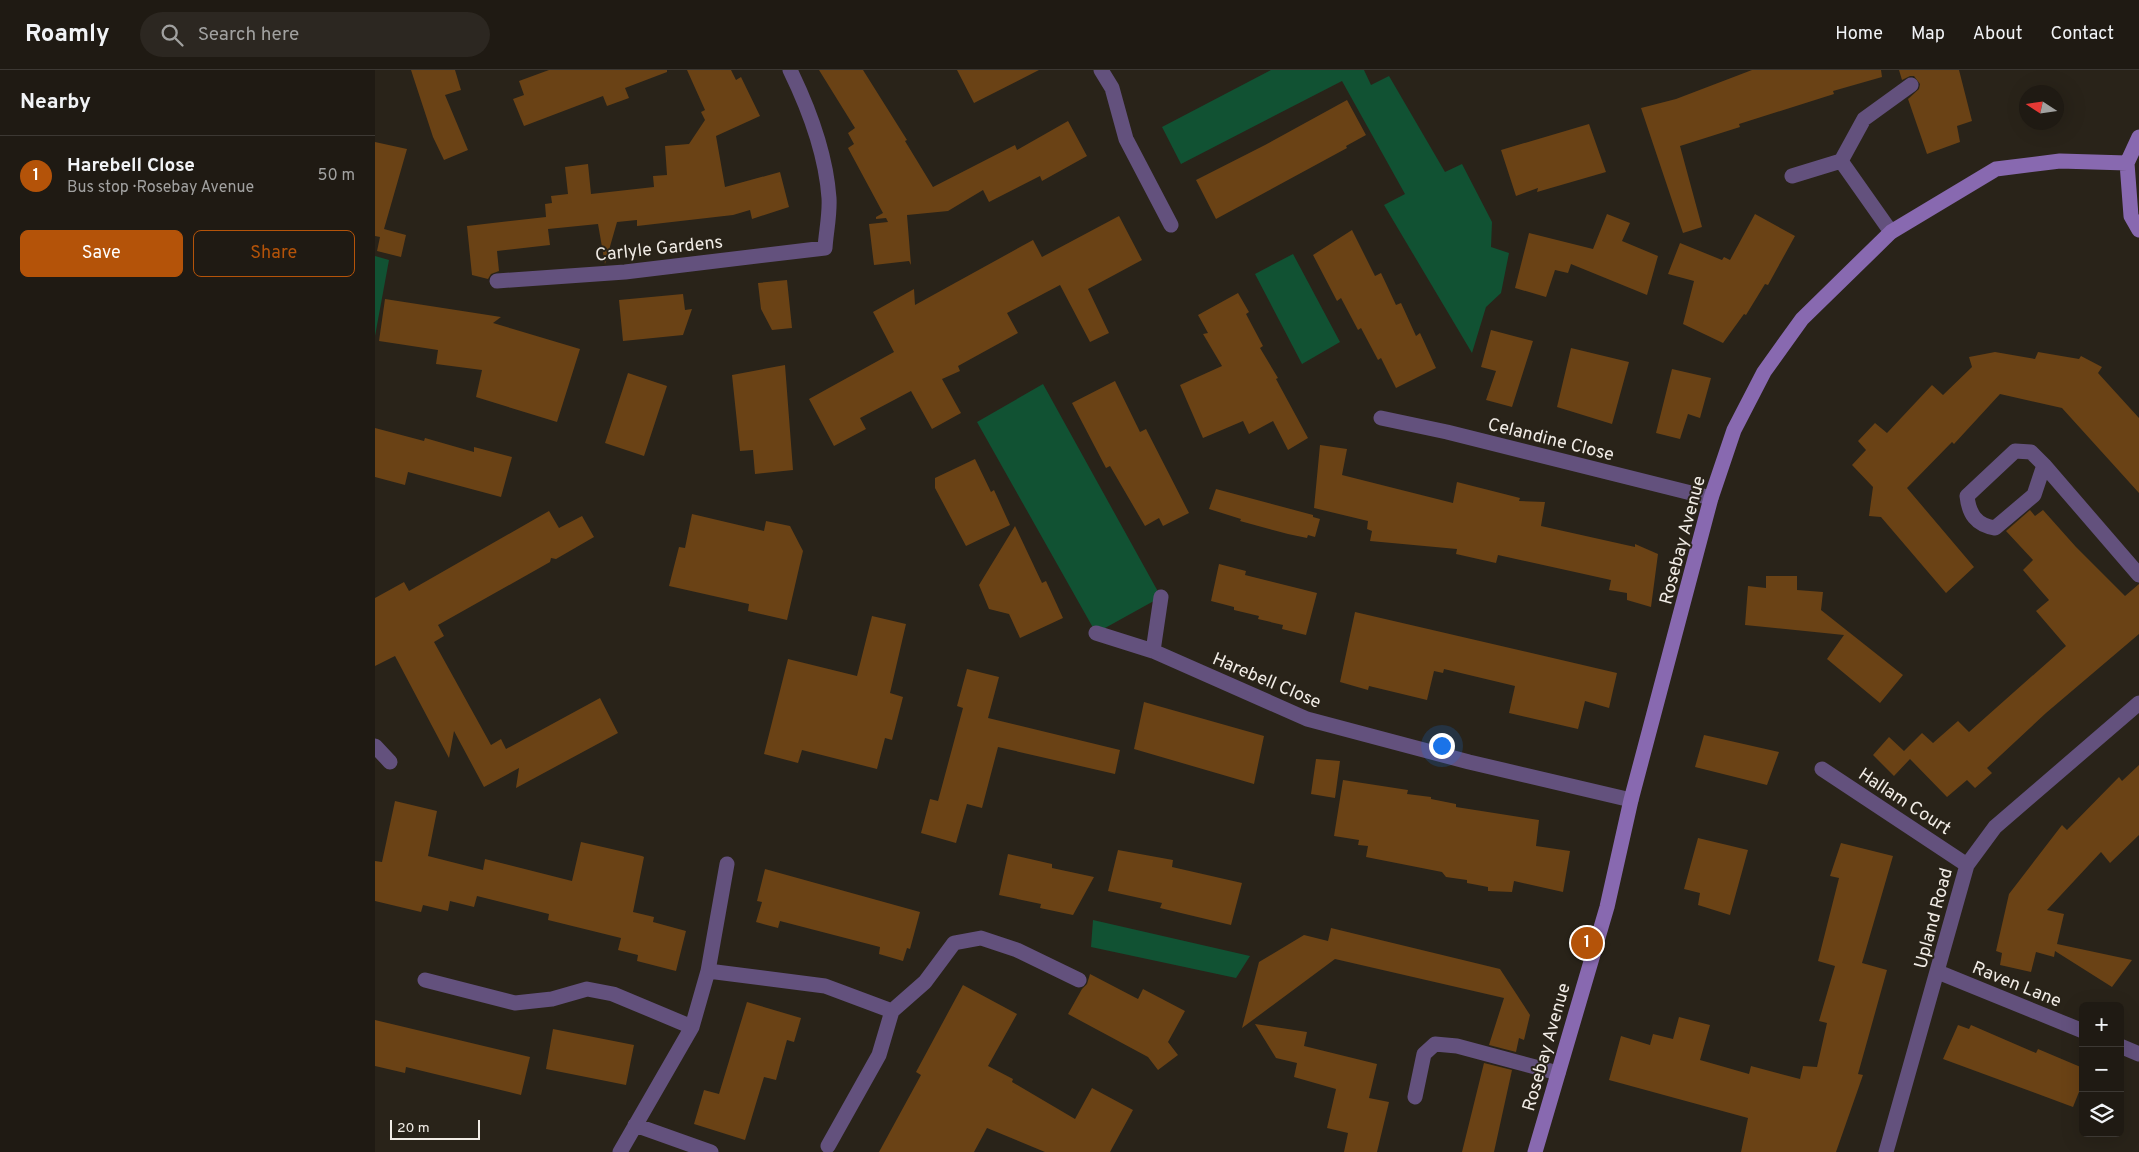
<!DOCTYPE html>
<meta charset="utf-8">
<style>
:root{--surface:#1f1a13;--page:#2c2721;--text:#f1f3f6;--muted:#a1a1a0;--line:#3c3833;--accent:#b45309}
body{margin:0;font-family:Overpass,sans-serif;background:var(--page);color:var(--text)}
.controls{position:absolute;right:15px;bottom:15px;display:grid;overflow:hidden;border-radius:8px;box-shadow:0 5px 20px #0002}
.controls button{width:45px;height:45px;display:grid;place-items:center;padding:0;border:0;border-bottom:1px solid var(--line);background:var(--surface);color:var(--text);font:25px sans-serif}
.compass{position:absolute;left:1644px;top:15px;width:45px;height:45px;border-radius:50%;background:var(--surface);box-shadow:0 5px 20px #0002;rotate:282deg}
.scale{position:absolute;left:15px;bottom:12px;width:90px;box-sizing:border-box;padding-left:5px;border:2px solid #f1ece6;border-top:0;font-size:14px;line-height:18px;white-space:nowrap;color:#f1ece6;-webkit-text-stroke:4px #292319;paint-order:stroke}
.you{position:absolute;left:1066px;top:675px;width:18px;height:18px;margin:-12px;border:4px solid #fff;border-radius:50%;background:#1a73e8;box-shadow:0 0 0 8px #1a73e833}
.badge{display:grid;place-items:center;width:32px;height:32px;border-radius:50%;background:var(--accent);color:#fff;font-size:16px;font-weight:700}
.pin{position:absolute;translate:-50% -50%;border:2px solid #fff;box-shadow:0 1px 5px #0006}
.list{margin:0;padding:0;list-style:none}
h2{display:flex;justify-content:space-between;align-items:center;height:65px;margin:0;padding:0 20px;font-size:21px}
h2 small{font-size:16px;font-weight:400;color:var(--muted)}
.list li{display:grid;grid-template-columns:32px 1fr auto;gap:15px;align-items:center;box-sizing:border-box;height:80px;padding:0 20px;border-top:1px solid var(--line)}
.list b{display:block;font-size:19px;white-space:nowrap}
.list p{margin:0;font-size:16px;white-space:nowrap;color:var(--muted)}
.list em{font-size:16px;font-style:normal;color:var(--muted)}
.actions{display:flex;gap:10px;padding:15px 20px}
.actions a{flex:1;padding:11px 0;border:1px solid var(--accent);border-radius:8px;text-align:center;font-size:18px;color:var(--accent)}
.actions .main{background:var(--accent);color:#fff}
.icon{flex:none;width:28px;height:28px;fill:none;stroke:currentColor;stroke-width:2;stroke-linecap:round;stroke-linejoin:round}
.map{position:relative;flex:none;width:1764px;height:1082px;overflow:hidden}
header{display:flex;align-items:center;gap:30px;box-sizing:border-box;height:70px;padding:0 25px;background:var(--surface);border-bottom:1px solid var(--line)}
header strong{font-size:24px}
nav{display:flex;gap:28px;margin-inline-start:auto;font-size:18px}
.search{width:350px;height:45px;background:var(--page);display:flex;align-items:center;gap:12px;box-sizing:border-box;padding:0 18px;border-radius:28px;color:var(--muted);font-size:19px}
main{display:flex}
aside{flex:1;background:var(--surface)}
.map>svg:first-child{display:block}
.green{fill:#115233}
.building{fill:#6a4215}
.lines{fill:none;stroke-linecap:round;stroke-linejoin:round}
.street{stroke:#63517d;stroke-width:15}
.secondary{stroke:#8869b0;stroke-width:15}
.labels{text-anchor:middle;stroke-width:4;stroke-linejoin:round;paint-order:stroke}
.street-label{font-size:18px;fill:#f1ece6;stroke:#292319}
</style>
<header>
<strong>Roamly</strong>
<div class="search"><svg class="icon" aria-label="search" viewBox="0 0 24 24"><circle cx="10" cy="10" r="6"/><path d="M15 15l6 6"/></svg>Search here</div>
<nav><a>Home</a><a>Map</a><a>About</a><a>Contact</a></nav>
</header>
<main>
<aside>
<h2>Nearby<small></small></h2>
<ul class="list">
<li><span class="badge">1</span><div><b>Harebell Close</b><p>Bus stop · Rosebay Avenue</p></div><em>50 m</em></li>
</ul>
<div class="actions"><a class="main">Save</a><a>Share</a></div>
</aside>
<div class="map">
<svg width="1764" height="1082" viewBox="0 0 1764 1082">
<rect width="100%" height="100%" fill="#292319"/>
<path class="green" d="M 896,0 L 989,0 L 996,15 L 1014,6 L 1070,102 L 1087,94 L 1117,152 L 1116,177 L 1134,183 L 1126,223 L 1111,237 L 1097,283 L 1009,135 L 1030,124 L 967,11 L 806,94 L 787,57 Z
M 918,184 L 965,272 L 927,294 L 880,204 Z
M 0,186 L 14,190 L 0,266 Z
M 668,314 L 786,527 L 721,563 L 602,352 Z
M 718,850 L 875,886 L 861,908 L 716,877 Z"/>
<path class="building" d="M 36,0 L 80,0 L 86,20 L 70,25 L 93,80 L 69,90 L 58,67 Z
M 174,0 L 292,0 L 292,2 L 250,18 L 254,28 L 232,36 L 228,26 L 149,56 L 138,29 L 149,25 L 144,11 Z
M 312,0 L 356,0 L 361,10 L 366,7 L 385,46 L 341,66 L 350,117 L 405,102 L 414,137 L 377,149 L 375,140 L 358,145 L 262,156 L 262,150 L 242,152 L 230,194 L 223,154 L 173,159 L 175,175 L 122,181 L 124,201 L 116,204 L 113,209 L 97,205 L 92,156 L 171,147 L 170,134 L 177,133 L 176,126 L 193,124 L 190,97 L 213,94 L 216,124 L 279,117 L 278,106 L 292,105 L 290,76 L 314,74 L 330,50 L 326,42 L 330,40 Z
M 444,0 L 488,0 L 532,70 L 530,71 L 558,117 L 640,75 L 642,80 L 693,51 L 712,86 L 667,111 L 665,106 L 614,132 L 608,120 L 573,141 L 532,145 L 536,195 L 534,191 L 499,195 L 494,154 L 513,152 L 511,148 L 501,149 L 501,147 L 508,143 L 473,78 L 479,74 L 473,63 L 480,58 Z
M 582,0 L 664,0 L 599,33 Z
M 1377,0 L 1506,0 L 1507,7 L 1458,21 L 1459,24 L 1364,54 L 1365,57 L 1305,76 L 1327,157 L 1308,163 L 1266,38 L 1301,29 Z
M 1524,0 L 1584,0 L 1597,51 L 1582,56 L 1585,72 L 1552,84 L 1533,29 L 1544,19 L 1545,14 L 1539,6 L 1535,6 L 1527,10 Z
M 972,30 L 991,65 L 971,76 L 972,78 L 841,149 L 821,110 L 890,75 Z
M 1214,54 L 1231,102 L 1162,122 L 1163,118 L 1141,126 L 1126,80 Z
M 0,72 L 32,79 L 9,159 L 31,165 L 26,187 L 2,181 L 5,167 L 0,166 Z
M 1232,144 L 1255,153 L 1247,171 L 1283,186 L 1272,225 L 1196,194 L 1193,203 L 1180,200 L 1171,227 L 1140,218 L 1154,163 L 1218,179 Z
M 1380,144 L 1420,166 L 1393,215 L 1390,214 L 1371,245 L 1369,244 L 1348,273 L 1308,254 L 1319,211 L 1293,204 L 1305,173 L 1347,190 L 1349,187 L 1355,190 Z
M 744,146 L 767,190 L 713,219 L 734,263 L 715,272 L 685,215 L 632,243 L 643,263 L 583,296 L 585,301 L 567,309 L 586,343 L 557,359 L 536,321 L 485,348 L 491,359 L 459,376 L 434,329 L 519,282 L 498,242 L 539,219 L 540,235 L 658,170 L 667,187 Z
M 977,160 L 1000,206 L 1006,203 L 1021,235 L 1026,233 L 1041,266 L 1045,263 L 1061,298 L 1021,318 L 1006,288 L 1003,290 L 986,258 L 983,260 L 966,228 L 962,231 L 938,185 Z
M 412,210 L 417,258 L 397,260 L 386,239 L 383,213 Z
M 863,223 L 874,242 L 871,244 L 888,276 L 885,278 L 903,308 L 901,309 L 933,368 L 913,380 L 898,351 L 874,364 L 868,351 L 828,368 L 805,315 L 847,296 L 828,264 L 833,263 L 823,245 Z
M 308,224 L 310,240 L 317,239 L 308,265 L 248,271 L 244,230 Z
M 10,229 L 126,247 L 118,253 L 205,279 L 182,352 L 101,327 L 107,300 L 61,294 L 63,280 L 4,271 Z
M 1116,260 L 1158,271 L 1137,337 L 1111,330 L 1121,301 L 1106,297 Z
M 1196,278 L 1254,292 L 1237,354 L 1182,337 Z
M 1620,282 L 1660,289 L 1663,282 L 1704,289 L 1706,286 L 1727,297 L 1723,303 L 1764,348 L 1764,423 L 1687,338 L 1625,324 L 1579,374 L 1577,372 L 1532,418 L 1599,497 L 1571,523 L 1506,447 L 1494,446 L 1498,417 L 1477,395 L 1491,380 L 1483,371 L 1500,353 L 1512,363 L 1557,315 L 1568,325 L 1597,297 L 1594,287 Z
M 410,295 L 418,400 L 380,404 L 378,380 L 365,381 L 357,305 Z
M 1297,299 L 1336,308 L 1325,348 L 1313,344 L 1305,369 L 1281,363 Z
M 253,303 L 292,316 L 269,386 L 230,373 Z
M 740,311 L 765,362 L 771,359 L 814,443 L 788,456 L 784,448 L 770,456 L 735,396 L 731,398 L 697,333 Z
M 0,358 L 49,371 L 50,368 L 99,382 L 99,377 L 137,387 L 126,427 L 33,402 L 30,415 L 0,407 Z
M 945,375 L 972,379 L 967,405 L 1078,433 L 1082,412 L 1145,428 L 1144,431 L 1170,432 L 1166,456 L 1260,477 L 1260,474 L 1283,484 L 1276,537 L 1252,530 L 1252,523 L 1234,520 L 1236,510 L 1123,485 L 1121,493 L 1081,484 L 1082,479 L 995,471 L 997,461 L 992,459 L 993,451 L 939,438 Z
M 600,389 L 616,422 L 619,420 L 635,455 L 591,476 L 560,418 L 560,408 Z
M 841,419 L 938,445 L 938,447 L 945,449 L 940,467 L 933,465 L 932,468 L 913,464 L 865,451 L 866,449 L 834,439 Z
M 1655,440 L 1660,446 L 1668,440 L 1701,477 L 1750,526 L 1764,514 L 1764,564 L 1671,643 L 1612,698 L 1617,703 L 1600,718 L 1592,710 L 1572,727 L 1535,689 L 1519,706 L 1498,685 L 1514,667 L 1529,681 L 1547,663 L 1558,673 L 1583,651 L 1594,662 L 1691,576 L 1661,541 L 1674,530 L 1648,500 L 1658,490 L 1631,461 Z
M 174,441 L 184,458 L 207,446 L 219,467 L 181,489 L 176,488 L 175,492 L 63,555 L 69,566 L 59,572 L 116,675 L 126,669 L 131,679 L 225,628 L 243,663 L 141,718 L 144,698 L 109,717 L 79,661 L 74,688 L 20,586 L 0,596 L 0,528 L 29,512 L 34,521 Z
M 317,444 L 389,461 L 391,451 L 415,456 L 428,481 L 412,550 L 373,541 L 374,534 L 294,516 L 304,477 L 310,478 Z
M 640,456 L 667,513 L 671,511 L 688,548 L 645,568 L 634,544 L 614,539 L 604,515 Z
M 844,494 L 871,501 L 870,505 L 942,523 L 931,565 L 907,559 L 908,555 L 883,549 L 884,546 L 859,540 L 859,537 L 836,531 Z
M 1391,506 L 1422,506 L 1422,520 L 1448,522 L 1446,540 L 1528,605 L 1505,633 L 1452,589 L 1469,565 L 1370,555 L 1373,516 L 1391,518 Z
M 980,542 L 1242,603 L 1234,638 L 1210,631 L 1203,659 L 1134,643 L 1140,616 L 1069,599 L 1068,603 L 1059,601 L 1052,630 L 994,616 L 993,620 L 965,612 Z
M 497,546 L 531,554 L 515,623 L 528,627 L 517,670 L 510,668 L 502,699 L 427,680 L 423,693 L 389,684 L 413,589 L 482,606 Z
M 592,599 L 624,607 L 613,648 L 745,680 L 740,704 L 623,677 L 607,738 L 592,734 L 581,773 L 546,763 L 555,729 L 563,731 L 588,638 L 582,636 Z
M 769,632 L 889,666 L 879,714 L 759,679 Z
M 1329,665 L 1404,682 L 1392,715 L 1320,697 Z
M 941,689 L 965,691 L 960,728 L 936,724 Z
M 1764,695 L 1764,765 L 1735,793 L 1726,782 L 1672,840 L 1689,844 L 1682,874 L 1757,890 L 1737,917 L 1680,881 L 1679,887 L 1661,882 L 1656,902 L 1625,895 L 1627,883 L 1621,881 L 1634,824 L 1687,755 L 1692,760 L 1744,707 L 1747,711 Z
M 968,710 L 1033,720 L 1032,724 L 1056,727 L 1056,729 L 1081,734 L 1081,737 L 1164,750 L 1161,776 L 1195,781 L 1188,822 L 1139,811 L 1137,822 L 1113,821 L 1113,817 L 1092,813 L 1092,810 L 1071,807 L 1067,802 L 991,787 L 993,776 L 983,775 L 984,770 L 959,766 Z
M 20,731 L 62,741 L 53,786 L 108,800 L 110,789 L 197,811 L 206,772 L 267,786 L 269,787 L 258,842 L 279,847 L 278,852 L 311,861 L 301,901 L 262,891 L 263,885 L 243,880 L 246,868 L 173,850 L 174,844 L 102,826 L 99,837 L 75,831 L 73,841 L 48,835 L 46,842 L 0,831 L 0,791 L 7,792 Z
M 1323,768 L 1373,780 L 1355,845 L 1323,835 L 1325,823 L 1309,819 Z
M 1466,773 L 1518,786 L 1487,893 L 1512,900 L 1483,1004 L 1488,1005 L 1461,1082 L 1366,1082 L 1373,1048 L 1234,1010 L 1246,966 L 1275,975 L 1278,964 L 1298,969 L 1304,947 L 1335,955 L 1325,990 L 1374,1004 L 1376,996 L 1425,1009 L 1428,996 L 1442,997 L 1452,953 L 1444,951 L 1460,896 L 1443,891 L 1464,808 L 1455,806 Z
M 743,780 L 798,790 L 797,797 L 867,813 L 856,855 L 785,838 L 787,833 L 733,821 Z
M 633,784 L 677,794 L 677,798 L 719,807 L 698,845 L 665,838 L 666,834 L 624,825 Z
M 390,799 L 545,842 L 535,879 L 532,878 L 528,891 L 504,884 L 505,877 L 405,851 L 403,858 L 381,852 L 387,832 L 382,831 Z
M 956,858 L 1125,899 L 1155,945 L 1149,970 L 1144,968 L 1141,982 L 1114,975 L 1129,928 L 960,889 L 867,958 L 884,892 L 929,865 L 953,871 Z
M 715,904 L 763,929 L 768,919 L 810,941 L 793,972 L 803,985 L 783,1000 L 773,987 L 693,944 L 707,919 L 712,914 Z
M 588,915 L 642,944 L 613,996 L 638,1009 L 637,1012 L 700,1049 L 717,1018 L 758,1040 L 735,1082 L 670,1082 L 612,1058 L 599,1082 L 504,1082 L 546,1005 L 541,1002 Z
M 372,932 L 426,948 L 419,972 L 412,970 L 401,1010 L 389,1007 L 370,1070 L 319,1054 L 329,1020 L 344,1024 Z
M 0,950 L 155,987 L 146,1025 L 31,997 L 30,1003 L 0,996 Z
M 880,954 L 932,962 L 929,976 L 1002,994 L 994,1028 L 1014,1032 L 1002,1082 L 969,1082 L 973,1063 L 952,1058 L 961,1019 L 919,1007 L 922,993 L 901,988 Z
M 1583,955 L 1594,959 L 1596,955 L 1661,983 L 1663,979 L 1708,998 L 1708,1012 L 1698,1037 L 1568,989 Z
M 178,959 L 259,975 L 251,1015 L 171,999 Z
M 1109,993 L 1137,1000 L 1119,1082 L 1087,1082 Z"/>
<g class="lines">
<path class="street" d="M 726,0 L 737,18 L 751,69 L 796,155
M 1466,91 L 1516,162
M 1417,106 L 1466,91 L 1489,49 L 1536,15
M 122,211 L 250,202 L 450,178 C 451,162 455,145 454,128 C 451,85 434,39 415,0
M 1006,348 L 1072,362 L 1336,428
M 1669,395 L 1659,425 L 1620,458 C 1601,455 1594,444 1592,426 L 1640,381 L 1656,382 L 1669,395 L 1764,505
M 721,563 L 778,581 L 932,649 L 1094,692 L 1256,730
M 778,581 L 786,527
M 0,676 L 15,692
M 1447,699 L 1592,795
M 333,901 L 450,916 L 517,941
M 1563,902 L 1708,961
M 50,910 L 140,933 L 177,929 L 212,919 L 238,924 L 317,957
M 1745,976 L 1764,984
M 1040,1027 L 1049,984 L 1060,974 L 1082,976 L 1183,1003
M 260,1055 L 336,1082
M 453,1076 L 504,985 L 517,941 L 550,912 L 579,873 L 606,868 L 642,880 L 704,910
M 245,1082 L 317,957 L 333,901 L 352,794
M 1511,1082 L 1592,795 L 1620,757 L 1764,633"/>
<path class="secondary" d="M 1764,67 L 1752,93 L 1756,146 L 1764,160
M 1160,1082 L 1232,837 L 1256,730 L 1336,428 L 1359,360 L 1389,302 L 1427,249 L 1516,162 L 1621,99 L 1685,91 L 1752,93"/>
</g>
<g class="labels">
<g class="street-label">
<text transform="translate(284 178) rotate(-6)" y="6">Carlyle Gardens</text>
<text transform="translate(1176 369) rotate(14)" y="6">Celandine Close</text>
<text transform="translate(1307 470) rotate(-75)" y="6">Rosebay Avenue</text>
<text transform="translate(892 610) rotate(23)" y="6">Harebell Close</text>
<text transform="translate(1530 731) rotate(33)" y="6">Hallam Court</text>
<text transform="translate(1558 848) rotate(-75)" y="6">Upland Road</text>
<text transform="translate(1642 914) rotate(22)" y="6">Raven Lane</text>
<text transform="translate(1171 977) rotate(-74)" y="6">Rosebay Avenue</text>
</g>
</g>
</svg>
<div class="controls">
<button>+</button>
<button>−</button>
<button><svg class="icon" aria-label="layers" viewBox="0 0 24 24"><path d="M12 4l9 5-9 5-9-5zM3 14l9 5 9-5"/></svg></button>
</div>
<svg class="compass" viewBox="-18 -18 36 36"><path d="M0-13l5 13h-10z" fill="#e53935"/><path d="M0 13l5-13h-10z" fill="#a1a1a0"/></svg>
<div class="scale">20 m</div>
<div class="you"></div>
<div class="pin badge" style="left:1212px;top:873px">1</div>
</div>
</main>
